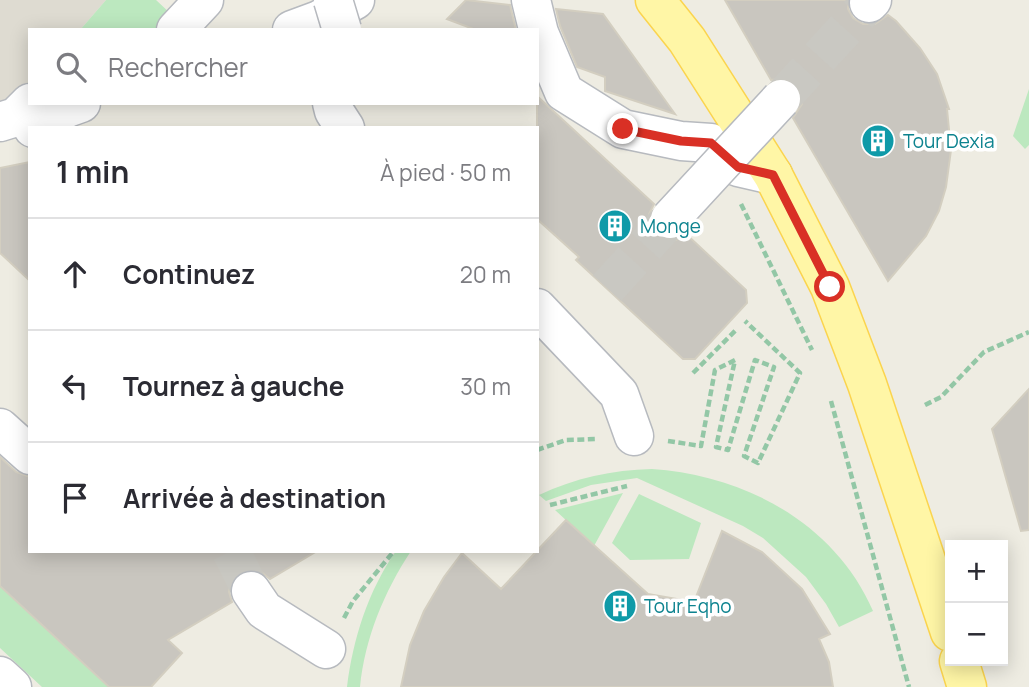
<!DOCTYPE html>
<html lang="fr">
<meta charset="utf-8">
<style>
:root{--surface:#fff;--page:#f7f7f7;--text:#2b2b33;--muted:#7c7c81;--line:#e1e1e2}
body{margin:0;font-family:Manrope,sans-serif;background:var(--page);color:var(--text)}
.controls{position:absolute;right:21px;bottom:21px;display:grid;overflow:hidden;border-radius:0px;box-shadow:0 4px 18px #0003}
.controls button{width:63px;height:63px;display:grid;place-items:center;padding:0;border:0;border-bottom:2px solid var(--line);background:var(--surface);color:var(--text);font:35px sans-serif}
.stop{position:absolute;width:21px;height:21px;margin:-16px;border:5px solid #d93025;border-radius:50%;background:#fff}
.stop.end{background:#d93025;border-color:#fff;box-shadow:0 2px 7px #0008}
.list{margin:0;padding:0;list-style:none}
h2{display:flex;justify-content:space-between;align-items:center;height:91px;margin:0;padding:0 28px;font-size:30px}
h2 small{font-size:23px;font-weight:400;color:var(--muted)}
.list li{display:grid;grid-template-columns:46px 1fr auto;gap:21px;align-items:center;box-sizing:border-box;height:112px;padding:0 28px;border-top:2px solid var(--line)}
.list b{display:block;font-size:26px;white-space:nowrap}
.list em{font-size:23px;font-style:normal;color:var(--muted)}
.icon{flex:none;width:38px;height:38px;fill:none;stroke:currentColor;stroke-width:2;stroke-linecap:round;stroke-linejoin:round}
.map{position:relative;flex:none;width:1029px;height:687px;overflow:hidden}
.search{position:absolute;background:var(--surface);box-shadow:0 4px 18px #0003;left:28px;top:28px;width:511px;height:77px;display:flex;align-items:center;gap:18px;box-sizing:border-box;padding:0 24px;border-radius:0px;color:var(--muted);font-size:26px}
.panel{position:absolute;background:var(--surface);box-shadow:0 4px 18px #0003;left:28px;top:126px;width:511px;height:427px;border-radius:0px}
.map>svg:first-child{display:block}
.education{fill:#dedbd1}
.green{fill:#bce8bf}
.building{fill:#c9c6bf;stroke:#d3cec0;stroke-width:2}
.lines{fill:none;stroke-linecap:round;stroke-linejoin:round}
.minor-tunnel{stroke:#c9c8c2;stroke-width:38;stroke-dasharray:38 19;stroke-linecap:butt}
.minor-casing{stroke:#b7babf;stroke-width:41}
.major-casing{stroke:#fbd44e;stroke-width:41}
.path{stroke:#93c7a6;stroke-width:4.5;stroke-dasharray:7 3.5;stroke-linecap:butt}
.minor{stroke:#fff;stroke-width:38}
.major{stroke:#fff6a6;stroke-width:38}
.minor-bridge-casing{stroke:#b7babf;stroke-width:41;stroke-linecap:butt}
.minor-bridge{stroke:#fff;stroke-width:38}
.route{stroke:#d93025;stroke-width:9}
.labels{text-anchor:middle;stroke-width:7;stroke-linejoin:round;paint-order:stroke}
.culture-label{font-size:19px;fill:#0d838f;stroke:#fff;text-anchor:start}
</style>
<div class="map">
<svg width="1029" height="687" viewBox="0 0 1029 687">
<rect width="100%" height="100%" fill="#eeece2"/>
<path class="education" d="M 0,0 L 106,0 L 80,30 L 30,30 L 30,89 L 0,114 Z"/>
<path class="green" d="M 106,0 L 156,0 L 171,14 L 159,30 L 80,30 Z
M 1029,89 L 1029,145 L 1025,149 L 1013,136 Z
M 652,469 C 744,475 835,523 873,611 L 839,627 L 826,604 L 806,577 L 763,538 L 743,526 L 637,478 L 591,485 L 546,501 L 539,495 C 575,478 612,470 652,469 Z
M 623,493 L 594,546 L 555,510 Z
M 639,494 L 701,523 L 689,559 L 630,560 L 612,543 Z
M 396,551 L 411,551 C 384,592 365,638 360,687 L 347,687 C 353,639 368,591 396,551 Z
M 0,586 L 109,687 L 42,687 L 0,648 Z"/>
<path class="building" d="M 466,0 L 510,5 L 516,30 L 476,30 L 447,19 Z
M 725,0 L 848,0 L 848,9 L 853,18 L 863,24 L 875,24 L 888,15 L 896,21 L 920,48 L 937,74 L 949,109 L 947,109 L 951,150 L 946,187 L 939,211 L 926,236 L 888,281 L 793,118 L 802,104 L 802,92 L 795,83 L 786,78 L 771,80 Z
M 556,9 L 603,14 L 675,114 L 605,91 L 605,77 L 577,67 L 560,26 Z
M 537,96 L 654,204 L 649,214 L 649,225 L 656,235 L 666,240 L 676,240 L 686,234 L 746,290 L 747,303 L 695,359 L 683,359 L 576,260 L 579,257 L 537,219 Z
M 30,162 L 30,281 L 0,253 L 0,168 Z
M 1029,389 L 1029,530 L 1021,531 L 992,429 Z
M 0,457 L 16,472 L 30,477 L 30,551 L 317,551 L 270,579 L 260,571 L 250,569 L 239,573 L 231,582 L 229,592 L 232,602 L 168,640 L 182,653 L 151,687 L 109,687 L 0,586 Z
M 566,520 L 648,594 L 694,602 L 722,531 L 762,552 L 802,589 L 830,634 L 819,639 L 829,662 L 833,687 L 401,687 L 410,645 L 424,611 L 444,577 L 462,553 L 501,589 Z"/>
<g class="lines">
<path class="minor-tunnel" d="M 781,99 L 869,3
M 607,288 L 670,219
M 231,551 L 251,591"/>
<defs>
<path id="minor" d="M 531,0 L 539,33 L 564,92 L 623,129 L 681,141 L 711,143 L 738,167 L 773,175
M 869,3 L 872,0
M 176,30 L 204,0
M 292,30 L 319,20 L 355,0
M 332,103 L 334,111 L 345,128
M 0,122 L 16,117 L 30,103
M 33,128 L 67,108 L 81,103
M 537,308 L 619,394 L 634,436
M 0,428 L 30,455
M 251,591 L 264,610 L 326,649
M 0,676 L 12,687"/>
<path id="major" d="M 655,0 L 687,40 L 773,175 L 830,287 L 867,384 L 950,632
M 959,661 L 967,687"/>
</defs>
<use href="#minor" class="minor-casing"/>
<use href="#major" class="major-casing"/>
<path class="path" d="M 741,204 L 812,350
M 693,373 L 736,330
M 831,401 L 909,687
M 925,405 L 941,397 L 984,352 L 1029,332
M 668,441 L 701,446 L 715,370 L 735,360 L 716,447 L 728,450 L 755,360 L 774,367 L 744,456 L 758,463 L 800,373 L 745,321
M 537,450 L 566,440 L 597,439
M 550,505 L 627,486
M 344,618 L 353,601 L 394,551"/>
<use href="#minor" class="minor"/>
<use href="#major" class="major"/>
<defs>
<path id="minor-bridge" d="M 333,0 L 342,30
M 670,219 L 781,99"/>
</defs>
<use href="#minor-bridge" class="minor-bridge-casing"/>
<use href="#minor-bridge" class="minor-bridge"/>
</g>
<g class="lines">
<path class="route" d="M 623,129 L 681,141 L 711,143 L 738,167 L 773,175 L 830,287"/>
</g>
<defs>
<symbol id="building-disc" viewBox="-11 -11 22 22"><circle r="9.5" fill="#0f9aa8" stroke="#fff"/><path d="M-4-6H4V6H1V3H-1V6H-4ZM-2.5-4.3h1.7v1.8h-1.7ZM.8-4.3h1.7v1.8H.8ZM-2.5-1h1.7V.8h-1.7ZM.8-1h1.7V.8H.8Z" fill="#fff"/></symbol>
</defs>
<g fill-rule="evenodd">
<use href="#building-disc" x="859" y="122" width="38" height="38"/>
<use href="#building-disc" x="596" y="207" width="38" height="38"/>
<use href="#building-disc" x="601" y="587" width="38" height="38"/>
</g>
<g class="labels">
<g class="culture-label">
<text x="903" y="148">Tour Dexia</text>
<text x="640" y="233">Monge</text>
<text x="644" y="613">Tour Eqho</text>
</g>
</g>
</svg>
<div class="controls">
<button>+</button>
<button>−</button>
</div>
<div class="stop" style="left:830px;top:287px"></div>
<div class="stop end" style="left:623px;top:129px"></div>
<div class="search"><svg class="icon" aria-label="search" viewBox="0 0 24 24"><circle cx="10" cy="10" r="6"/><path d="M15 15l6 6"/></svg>Rechercher</div>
<section class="panel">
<h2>1 min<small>À pied · 50 m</small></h2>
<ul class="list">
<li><svg class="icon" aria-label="ahead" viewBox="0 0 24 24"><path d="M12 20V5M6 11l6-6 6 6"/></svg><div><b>Continuez</b></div><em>20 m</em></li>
<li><svg class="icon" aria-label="left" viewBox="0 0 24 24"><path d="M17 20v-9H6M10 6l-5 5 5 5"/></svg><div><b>Tournez à gauche</b></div><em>30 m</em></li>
<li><svg class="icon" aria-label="arrive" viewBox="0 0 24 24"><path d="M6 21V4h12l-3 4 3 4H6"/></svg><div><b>Arrivée à destination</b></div></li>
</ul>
</section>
</div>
